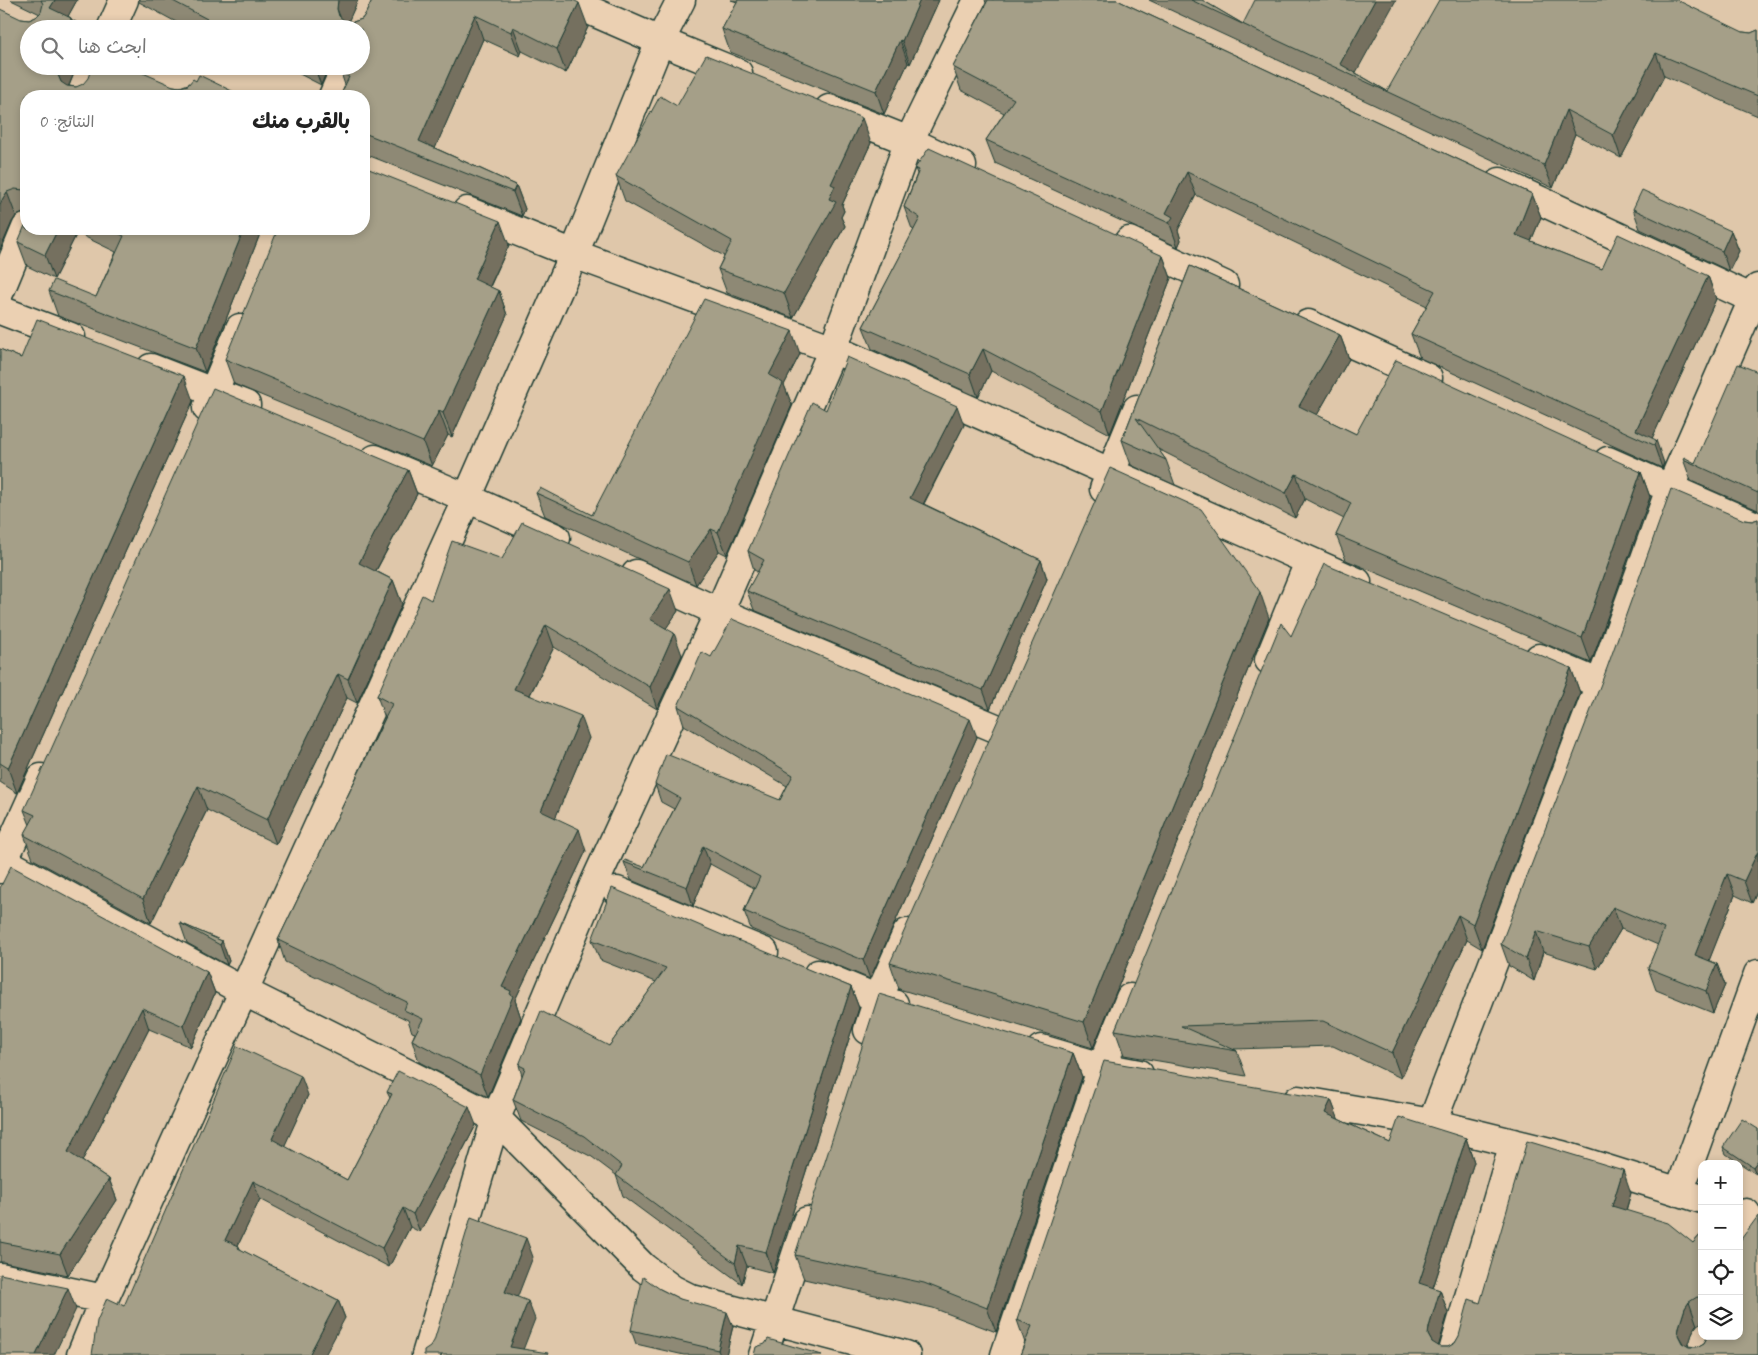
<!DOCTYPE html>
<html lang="ar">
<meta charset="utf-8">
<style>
:root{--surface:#fff;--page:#f6f6f6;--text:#222;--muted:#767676;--line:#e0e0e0}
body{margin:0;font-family:Mynerve,"Playpen Sans Arabic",sans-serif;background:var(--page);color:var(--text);direction:rtl}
.controls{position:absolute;right:15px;bottom:15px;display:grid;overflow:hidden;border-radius:10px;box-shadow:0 2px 8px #0003}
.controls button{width:45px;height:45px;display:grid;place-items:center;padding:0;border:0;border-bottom:1px solid var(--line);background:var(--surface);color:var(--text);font:25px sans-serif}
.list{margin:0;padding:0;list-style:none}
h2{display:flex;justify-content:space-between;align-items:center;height:65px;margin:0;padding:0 20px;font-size:21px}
h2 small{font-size:16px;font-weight:400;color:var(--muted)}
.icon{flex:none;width:28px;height:28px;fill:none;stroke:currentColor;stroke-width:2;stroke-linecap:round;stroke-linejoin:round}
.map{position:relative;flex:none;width:1758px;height:1355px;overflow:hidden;direction:ltr}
.search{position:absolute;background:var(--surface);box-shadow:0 2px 8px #0003;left:20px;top:20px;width:350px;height:55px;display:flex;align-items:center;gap:12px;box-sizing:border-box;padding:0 18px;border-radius:28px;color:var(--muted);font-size:19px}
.panel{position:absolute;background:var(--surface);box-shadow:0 2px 8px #0003;left:20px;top:90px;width:350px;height:145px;border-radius:20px;direction:rtl}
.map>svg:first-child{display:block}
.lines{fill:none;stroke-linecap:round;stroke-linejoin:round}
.minor-casing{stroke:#1f3d34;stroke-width:31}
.minor{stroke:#ebd0b2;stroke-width:28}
.wall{fill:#8e8975;stroke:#1f3d34}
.shaded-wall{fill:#746f5f;stroke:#1f3d34}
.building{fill:#a59f88;stroke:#1f3d34}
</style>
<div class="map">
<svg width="1758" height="1355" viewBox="0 0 1758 1355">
<rect width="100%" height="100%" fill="#dfc7aa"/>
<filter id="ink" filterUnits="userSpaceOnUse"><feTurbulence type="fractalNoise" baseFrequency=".02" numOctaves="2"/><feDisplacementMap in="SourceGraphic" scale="10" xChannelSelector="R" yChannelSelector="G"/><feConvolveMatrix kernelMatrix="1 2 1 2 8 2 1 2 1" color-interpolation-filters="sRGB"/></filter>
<g filter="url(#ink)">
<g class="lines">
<defs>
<path id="minor" d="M 566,0 L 660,41 L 738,73
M 111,29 L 124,0
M 333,96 L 346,66
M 829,109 L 909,141 L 962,166
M 1500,182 L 1753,299
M 467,211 L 574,254 L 833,349 L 1357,582
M 1129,241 L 1224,285
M 0,291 L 26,228
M 0,310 L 71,337
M 1308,324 L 1428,378
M 151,368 L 246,405
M 207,408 L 240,328
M 375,459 L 467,498 L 556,538
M 1608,461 L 1758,527
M 1104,489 L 1137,409
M 636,574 L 719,612 L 998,729
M 1539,658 L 1600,684
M 1269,660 L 1309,562
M 0,859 L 243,991 L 496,1118 L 643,1267 L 672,1289 L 692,1299 L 906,1355
M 0,869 L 41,778
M 617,891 L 764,952
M 818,974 L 878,999 L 894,1004
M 868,1030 L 878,999 L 907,933
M 1041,1049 L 1102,1067 L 1139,1074
M 1298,1100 L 1432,1123 L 1562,1155 L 1702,1199
M 1432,1123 L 1600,684 L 1670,489 L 1758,288
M 1679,1192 L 1758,974
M 1739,1235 L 1746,1213
M 0,1277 L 104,1299
M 81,1355 L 104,1299 L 467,498 L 574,254 L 660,41 L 681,0
M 426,1355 L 496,1118 L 595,882 L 719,612 L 833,349 L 909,141 L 978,0
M 763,1355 L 807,1221
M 1005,1355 L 1102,1067 L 1130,998
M 1452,1355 L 1514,1143"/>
</defs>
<use href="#minor" class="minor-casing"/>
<use href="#minor" class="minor"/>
</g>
<path class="wall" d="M 11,0 L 77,0 L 68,16 L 71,18 L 72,20 L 85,27 L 86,29 L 29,29 L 77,66 L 69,86 L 76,87 L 173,86 L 180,87 L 196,81 L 238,94 L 26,96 L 26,213 L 23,213 L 16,216 L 12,222 L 0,250 L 21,19 L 29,20 L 36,17 L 40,14 Z
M 138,0 L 358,0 L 348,21 L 353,22 L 362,19 L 366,13 L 372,0 L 588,27 L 566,73 L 522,51 L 520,56 L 483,39 L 435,148 L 516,185 L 525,209 L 522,216 L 370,156 L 364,156 L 364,96 L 345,85 L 341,73 L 361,29 L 189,29 L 139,2 Z
M 731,0 L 939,0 L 910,64 L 908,63 L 884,114 L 730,52 L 722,29 L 737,2 Z
M 985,0 L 1117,0 L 1532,194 L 1541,217 L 1531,241 L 1602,269 L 1708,276 L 1716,299 L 1652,438 L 1664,463 L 1662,468 L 1420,358 L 1411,334 L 1427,306 L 1196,195 L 1178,230 L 1181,240 L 1178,247 L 995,163 L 986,140 L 1004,113 L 961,90 L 953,67 L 986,3 Z
M 1149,0 L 1202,0 L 1243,24 L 1356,73 L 1387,91 L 1743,32 L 1751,33 L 1758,30 L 1758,116 L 1664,76 L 1621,158 L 1575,134 L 1553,188 Z
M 284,66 L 329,66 L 321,85 Z
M 677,106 L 871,143 L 842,205 L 844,211 L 841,217 L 845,226 L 793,318 L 727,293 L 718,269 L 724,256 L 625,201 L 616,176 Z
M 915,168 L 1163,256 L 1171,278 L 1110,434 L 991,371 L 978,397 L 872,349 L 863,327 L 914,230 L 912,229 L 904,207 L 917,174 Z
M 1633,209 L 1731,231 L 1739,251 L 1729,271 L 1640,229 Z
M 26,229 L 262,229 L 205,372 L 58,316 L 49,291 L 96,297 L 116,252 L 77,233 L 54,279 L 27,266 L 18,242 Z
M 509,245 L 490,287 L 499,291 L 507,315 L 452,437 L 448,435 L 432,466 L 234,384 L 225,359 Z
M 1190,266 L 1340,335 L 1349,359 L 1317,415 L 1356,434 L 1641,472 L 1650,497 L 1591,663 L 1346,560 L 1336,535 L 1344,519 L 1305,499 L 1295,518 L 1158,449 L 1166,460 L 1175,485 L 1131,465 L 1122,440 Z
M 0,349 L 21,358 L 193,401 L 17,793 L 0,782 Z
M 800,354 L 784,385 L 792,405 L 727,555 L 719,551 L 696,585 L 545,516 L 536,493 L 592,515 Z
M 1758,372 L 1758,510 L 1691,481 L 1683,459 L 1695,463 Z
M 826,410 L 964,425 L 924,504 L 1041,560 L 1047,579 L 990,709 L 754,610 L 747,591 L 758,572 L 754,570 L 748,551 Z
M 408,470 L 417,494 L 376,571 L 393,580 L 402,604 L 357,703 L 347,698 L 276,844 L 207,810 L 151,923 L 33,859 L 24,835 L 30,825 L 24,810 Z
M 1758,519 L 1758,890 L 1752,903 L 1735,895 L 1709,960 L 1717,964 L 1725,985 L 1713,1013 L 1656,990 L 1648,968 L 1658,945 L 1621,929 L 1597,969 L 1543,952 L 1534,981 L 1509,966 L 1501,944 L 1744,520 L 1752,521 Z
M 502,559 L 678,611 L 666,628 L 682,655 L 657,709 L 554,647 L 530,695 L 589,738 L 555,818 L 586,851 L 515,1000 L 521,1018 L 488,1097 L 419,1062 L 412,1040 L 415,1033 L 412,1032 L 408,1020 L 285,962 L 278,940 L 385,718 L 377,696 L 431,600 Z
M 1269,618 L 1093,1048 L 899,989 L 890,963 Z
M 1291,636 L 1571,668 L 1580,693 L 1482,949 L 1467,940 L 1401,1078 L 1333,1046 L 1234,1049 L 1237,1051 L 1246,1076 L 1124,1055 L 1115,1030 Z
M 711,657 L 977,737 L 870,979 L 751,929 L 744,911 L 754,888 L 710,864 L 693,906 L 631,880 L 624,862 L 644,867 L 674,809 L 661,802 L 655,784 L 780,800 L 787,786 L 684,725 L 678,706 Z
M 0,888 L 207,972 L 215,993 L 191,1047 L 149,1029 L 82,1161 L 109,1179 L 117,1200 L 68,1275 L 3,1262 L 0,1262 Z
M 180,923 L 222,941 L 229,961 L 227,965 L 187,943 Z
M 729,938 L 851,987 L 859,1008 L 773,1273 L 747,1266 L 742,1284 L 623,1196 L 616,1175 L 592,1157 L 521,1121 L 513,1100 L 522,1076 L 519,1065 L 609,1046 L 656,982 L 600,960 L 592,940 Z
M 1073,1053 L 1082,1077 L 996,1332 L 933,1308 L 804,1279 L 795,1255 Z
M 387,1092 L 476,1125 L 420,1232 L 410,1227 L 389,1267 L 260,1199 L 238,1245 L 241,1250 L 338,1300 L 345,1318 L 124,1306 L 308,1095 L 284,1146 L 347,1180 L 390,1098 Z
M 1331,1100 L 1338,1119 L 1390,1143 L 1466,1138 L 1474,1162 L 1433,1288 L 1440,1290 L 1448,1313 L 1438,1346 L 1440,1347 L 1448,1347 L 1455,1343 L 1480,1303 L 1631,1193 L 1626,1211 L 1693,1243 L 1702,1233 L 1702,1322 L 1697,1325 L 1693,1331 L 1688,1346 L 1697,1347 L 1704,1343 L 1708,1336 L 1758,1355 L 1025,1343 L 1017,1320 Z
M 1758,1129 L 1758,1171 L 1756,1174 L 1726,1154 L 1723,1147 Z
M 660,1289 L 733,1326 L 726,1355 L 684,1355 L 636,1344 L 631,1330 Z"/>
<path class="shaded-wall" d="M 55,0 L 77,0 L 61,29 L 50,8 Z
M 338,0 L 358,0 L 345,29 L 337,9 Z
M 920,0 L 939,0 L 910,64 L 902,41 Z
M 1375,0 L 1396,0 L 1354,76 L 1340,64 Z
M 579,3 L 588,27 L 566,73 L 557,49 Z
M 475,15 L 483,39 L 430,160 L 419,141 Z
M 513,27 L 522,51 L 520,56 L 511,32 Z
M 900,40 L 908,63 L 884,114 L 876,91 Z
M 1656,53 L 1664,76 L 1621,158 L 1613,135 Z
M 59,66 L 77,66 L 67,90 L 67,96 L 58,75 Z
M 314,66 L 329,66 L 321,85 Z
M 1566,110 L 1575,134 L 1553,188 L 1544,165 Z
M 862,118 L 871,143 L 842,205 L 844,211 L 841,217 L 845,226 L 793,318 L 784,293 L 829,199 L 831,184 Z
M 1187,172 L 1196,195 L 1178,230 L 1181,240 L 1178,247 L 1166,213 Z
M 516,185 L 525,209 L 522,216 L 513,192 Z
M 7,192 L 16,216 L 12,222 L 0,250 L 0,205 L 3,198 Z
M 1532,194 L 1541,217 L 1524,258 L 1516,235 Z
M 500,221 L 509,245 L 482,303 L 474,279 Z
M 58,229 L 75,229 L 77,233 L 54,279 L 45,255 Z
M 244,229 L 262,229 L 205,372 L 196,348 Z
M 1731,231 L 1739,251 L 1729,271 L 1722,251 Z
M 1163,256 L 1171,278 L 1110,434 L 1102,411 Z
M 1708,276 L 1716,299 L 1650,443 L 1636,430 Z
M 499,291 L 507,315 L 452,437 L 443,413 Z
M 792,331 L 800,354 L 784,385 L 792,405 L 727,555 L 718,532 L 769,375 Z
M 1340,335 L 1349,359 L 1308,431 L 1299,406 Z
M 983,349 L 991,371 L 978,397 L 970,374 Z
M 184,376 L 193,401 L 17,793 L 8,768 Z
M 957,406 L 964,425 L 917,516 L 910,498 Z
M 439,411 L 448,435 L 432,466 L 423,442 Z
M 1656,440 L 1664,463 L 1662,468 L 1654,445 Z
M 408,470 L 417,494 L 367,587 L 359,563 Z
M 1641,472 L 1650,497 L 1591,663 L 1582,638 Z
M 1296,474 L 1305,499 L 1295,518 L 1286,493 Z
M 711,529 L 719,551 L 696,585 L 688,562 Z
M 1041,560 L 1047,579 L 990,709 L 983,690 Z
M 393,580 L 402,604 L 357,703 L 348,679 Z
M 670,589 L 678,611 L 658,640 L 650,619 Z
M 1260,592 L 1269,618 L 1093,1048 L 1084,1022 Z
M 546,625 L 554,647 L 522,710 L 514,689 Z
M 674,633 L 682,655 L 657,709 L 650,687 Z
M 1571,668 L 1580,693 L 1482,949 L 1473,924 Z
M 338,674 L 347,698 L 276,844 L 267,820 Z
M 581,716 L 589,738 L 549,833 L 541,811 Z
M 970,719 L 977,737 L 870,979 L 863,960 Z
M 198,786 L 207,810 L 151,923 L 143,899 Z
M 579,829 L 586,851 L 515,1000 L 521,1018 L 488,1097 L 480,1075 L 502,987 Z
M 703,846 L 710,864 L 693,906 L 687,887 Z
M 1758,851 L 1758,890 L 1752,903 L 1744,881 Z
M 1727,874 L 1735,895 L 1703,976 L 1695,955 Z
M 1613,907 L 1621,929 L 1597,969 L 1589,947 Z
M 1458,915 L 1467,940 L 1401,1078 L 1392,1053 Z
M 1536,931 L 1543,952 L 1534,981 L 1526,959 Z
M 222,941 L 229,961 L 227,965 L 220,945 Z
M 1717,964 L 1725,985 L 1713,1013 L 1706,991 Z
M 207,972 L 215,993 L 191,1047 L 183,1026 Z
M 851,987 L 859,1008 L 773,1273 L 766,1252 Z
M 142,1008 L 149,1029 L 76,1173 L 68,1152 Z
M 1073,1053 L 1082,1077 L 996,1332 L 987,1308 Z
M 301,1076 L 308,1095 L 279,1158 L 272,1139 Z
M 1331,1100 L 1340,1123 L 1325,1113 Z
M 469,1107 L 476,1125 L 420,1232 L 413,1214 Z
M 1466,1138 L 1474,1162 L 1427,1306 L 1419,1283 Z
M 1758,1160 L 1758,1171 L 1756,1174 L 1753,1167 Z
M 1623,1170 L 1631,1193 L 1620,1230 L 1612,1206 Z
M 109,1179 L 117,1200 L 68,1275 L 60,1254 Z
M 253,1181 L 260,1199 L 232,1258 L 225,1240 Z
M 403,1208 L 410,1227 L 389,1267 L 382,1248 Z
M 526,1238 L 533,1257 L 512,1311 L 505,1292 Z
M 739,1246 L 747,1266 L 742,1284 L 735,1263 Z
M 68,1288 L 76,1309 L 54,1355 L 36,1355 Z
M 1440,1290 L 1448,1313 L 1437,1351 L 1428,1335 L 1429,1327 Z
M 338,1300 L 345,1318 L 325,1355 L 309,1355 Z
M 528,1301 L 535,1319 L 521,1355 L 510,1347 Z
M 1689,1302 L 1697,1325 L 1693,1331 L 1687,1350 L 1678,1335 L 1679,1327 L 1685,1308 Z
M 727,1312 L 733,1326 L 726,1355 L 720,1355 L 718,1350 Z"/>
<path class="building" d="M 41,0 L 55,0 L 50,8 L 71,18 L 70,19 L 85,27 L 78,29 L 29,29 L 29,66 L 59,66 L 58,75 L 61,82 L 67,86 L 76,87 L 83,84 L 88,78 L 92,66 L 127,66 L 173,86 L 180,87 L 188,85 L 193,79 L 196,81 L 199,75 L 238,94 L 237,96 L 26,96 L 26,192 L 24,190 L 15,189 L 7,192 L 3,198 L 0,205 L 0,9 L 21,19 L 29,20 L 36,17 L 41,12 L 43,4 Z
M 171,0 L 338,0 L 337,9 L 339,16 L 345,21 L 353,22 L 362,19 L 366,13 L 372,0 L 573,0 L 579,3 L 557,49 L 513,27 L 511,32 L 475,15 L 419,141 L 516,185 L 513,192 L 364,133 L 364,96 L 340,96 L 349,77 L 341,73 L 344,66 L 361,66 L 361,29 L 345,29 L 344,28 L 336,26 L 330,29 L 248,29 L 245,27 L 244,29 L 226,29 Z
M 738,0 L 920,0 L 902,41 L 900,40 L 876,91 L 722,29 Z
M 988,0 L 1117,0 L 1532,194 L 1516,235 L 1602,269 L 1618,234 L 1708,276 L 1636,430 L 1656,440 L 1654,445 L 1411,334 L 1435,291 L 1187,172 L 1166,213 L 1173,217 L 1169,223 L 986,140 L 1014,99 L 953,67 Z
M 1191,0 L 1202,0 L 1243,24 L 1255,0 L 1375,0 L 1340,64 L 1387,91 L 1439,0 L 1677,0 L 1743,32 L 1751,33 L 1758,30 L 1758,96 L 1656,53 L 1613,135 L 1566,110 L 1544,165 Z
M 706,55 L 862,118 L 831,184 L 835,186 L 829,199 L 836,202 L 784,293 L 718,269 L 732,241 L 616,176 L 660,96 L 677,106 Z
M 929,148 L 1163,256 L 1102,411 L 983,349 L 970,374 L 863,327 L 920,218 L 904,207 L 919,170 L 915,168 Z
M 364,167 L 500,221 L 474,279 L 499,291 L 443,413 L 439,411 L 423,442 L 225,359 L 278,229 L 364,229 Z
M 1642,190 L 1731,231 L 1722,251 L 1633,209 Z
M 26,223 L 26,229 L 58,229 L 45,255 L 18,242 Z
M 109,229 L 244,229 L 196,348 L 49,291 L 54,280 L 96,297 L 124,236 Z
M 1190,266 L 1340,335 L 1299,406 L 1356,434 L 1396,360 L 1641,472 L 1582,638 L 1336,535 L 1351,503 L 1296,474 L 1286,493 L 1136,418 L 1166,460 L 1122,440 Z
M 704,299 L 792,331 L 769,375 L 783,383 L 718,532 L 711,529 L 688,562 L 536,493 L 540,488 L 592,515 Z
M 37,319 L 184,376 L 8,768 L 0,763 L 0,349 L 21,358 Z
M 847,357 L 957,406 L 910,498 L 1041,560 L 983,690 L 747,591 L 764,560 L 748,551 L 812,402 L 826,410 Z
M 1738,364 L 1758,372 L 1758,493 L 1683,459 L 1684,457 L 1695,463 Z
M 213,388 L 408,470 L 359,563 L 393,580 L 348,679 L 338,674 L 267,820 L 198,786 L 143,899 L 24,835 L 35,815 L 24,810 Z
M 1110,468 L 1201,509 L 1260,592 L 1084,1022 L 890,963 Z
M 1671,489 L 1744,520 L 1752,521 L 1758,519 L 1758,851 L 1744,881 L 1727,874 L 1695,955 L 1717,964 L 1706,991 L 1648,968 L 1664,929 L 1613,907 L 1589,947 L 1536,931 L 1526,959 L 1501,944 L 1607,668 Z
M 522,522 L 670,589 L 650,619 L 674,633 L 650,687 L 546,625 L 514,689 L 581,716 L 541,811 L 579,829 L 502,987 L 511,991 L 510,994 L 513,996 L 480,1075 L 412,1040 L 423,1019 L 404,1010 L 407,1002 L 278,940 L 392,704 L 377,696 L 422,595 L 431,600 L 452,541 L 502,559 Z
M 1324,564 L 1571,668 L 1473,924 L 1458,915 L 1392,1053 L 1323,1021 L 1181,1026 L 1237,1051 L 1115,1030 L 1281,623 L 1291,636 Z
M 732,619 L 970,719 L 863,960 L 744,911 L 760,877 L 703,846 L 687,887 L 624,862 L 625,860 L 644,867 L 680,798 L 655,784 L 666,754 L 780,800 L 793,775 L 678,706 L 702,652 L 711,657 Z
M 11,866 L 207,972 L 183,1026 L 142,1008 L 68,1152 L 109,1179 L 60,1254 L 0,1242 L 0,888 Z
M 612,888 L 729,938 L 730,937 L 851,987 L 766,1252 L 739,1246 L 735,1263 L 616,1175 L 622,1166 L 584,1136 L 513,1100 L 525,1068 L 519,1065 L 541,1011 L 609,1046 L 666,968 L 592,940 Z
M 180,923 L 222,941 L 220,945 Z
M 879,994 L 1073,1053 L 987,1308 L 924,1283 L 795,1255 Z
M 237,1046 L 301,1076 L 272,1139 L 347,1180 L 392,1094 L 387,1092 L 398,1071 L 469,1107 L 413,1214 L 403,1208 L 382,1248 L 253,1181 L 225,1240 L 239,1246 L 238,1248 L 338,1300 L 309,1355 L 92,1355 L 97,1321 L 107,1298 L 124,1306 Z
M 1104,1061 L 1331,1100 L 1325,1113 L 1390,1143 L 1399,1117 L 1466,1138 L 1419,1283 L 1440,1290 L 1429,1327 L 1428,1335 L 1432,1342 L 1440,1347 L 1448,1347 L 1455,1343 L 1459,1336 L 1469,1299 L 1480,1303 L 1527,1141 L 1623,1170 L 1612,1206 L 1668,1223 L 1693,1243 L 1702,1233 L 1702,1298 L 1697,1297 L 1689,1302 L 1685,1308 L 1679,1327 L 1678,1335 L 1682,1343 L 1689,1347 L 1697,1347 L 1704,1343 L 1708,1336 L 1739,1336 L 1739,1242 L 1758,1216 L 1758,1355 L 1020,1355 L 1032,1326 L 1017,1320 Z
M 1742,1119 L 1758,1129 L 1758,1160 L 1753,1167 L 1723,1147 Z
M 471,1217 L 526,1238 L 505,1292 L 528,1301 L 510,1347 L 548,1353 L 547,1355 L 424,1355 L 424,1351 L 430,1347 L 434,1341 Z
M 0,1274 L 68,1288 L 36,1355 L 0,1355 Z
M 643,1277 L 660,1289 L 680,1299 L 727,1312 L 718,1350 L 631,1330 Z
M 768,1339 L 822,1355 L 754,1355 L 756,1347 L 765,1344 Z"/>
</g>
</svg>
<div class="controls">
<button>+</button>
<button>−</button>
<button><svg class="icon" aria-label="locate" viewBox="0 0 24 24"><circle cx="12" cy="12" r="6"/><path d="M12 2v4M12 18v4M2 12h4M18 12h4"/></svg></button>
<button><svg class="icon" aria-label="layers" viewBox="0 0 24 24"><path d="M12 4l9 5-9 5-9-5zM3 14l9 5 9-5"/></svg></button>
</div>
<div class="search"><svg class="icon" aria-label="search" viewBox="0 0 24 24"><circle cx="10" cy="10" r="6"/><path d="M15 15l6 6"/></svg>ابحث هنا</div>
<section class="panel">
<h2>بالقرب منك<small>النتائج: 0</small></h2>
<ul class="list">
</ul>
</section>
</div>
